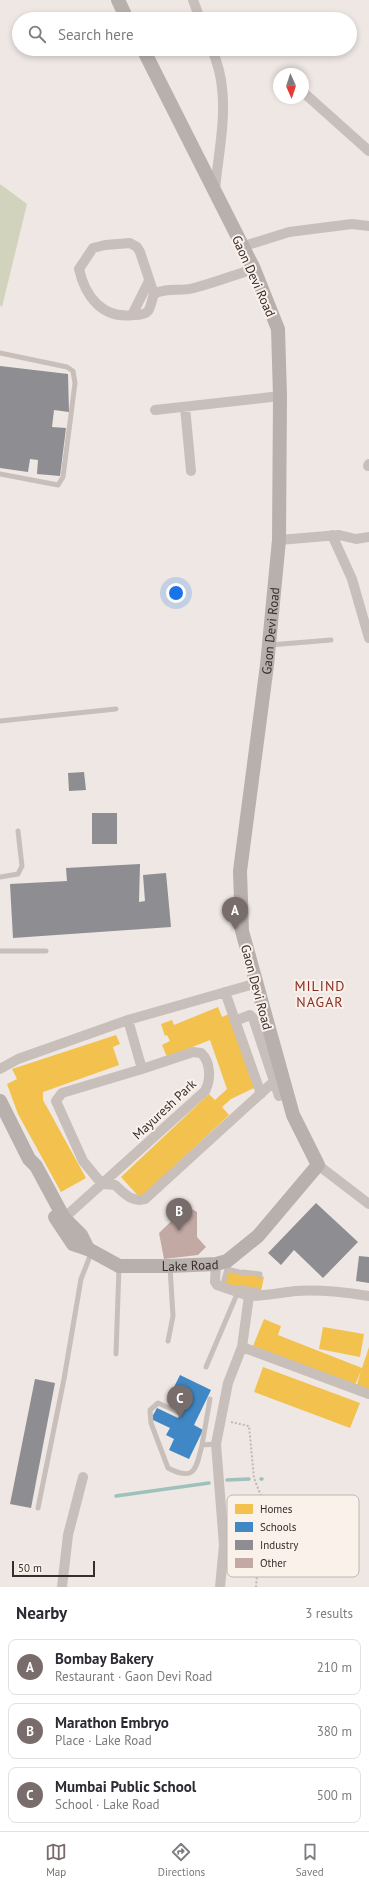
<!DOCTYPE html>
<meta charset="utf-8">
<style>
:root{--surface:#fff;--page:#f7f7f7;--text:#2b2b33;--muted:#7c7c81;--line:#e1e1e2;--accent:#786d6a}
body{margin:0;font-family:"PT Sans",sans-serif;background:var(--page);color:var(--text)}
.compass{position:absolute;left:273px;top:68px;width:36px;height:36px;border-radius:50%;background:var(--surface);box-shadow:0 2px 6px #0003;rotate:177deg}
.scale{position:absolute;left:12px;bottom:10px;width:83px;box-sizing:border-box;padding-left:4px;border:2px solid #392c29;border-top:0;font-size:11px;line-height:14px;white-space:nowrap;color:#392c29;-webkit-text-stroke:3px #faf1eb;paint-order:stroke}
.you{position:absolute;left:176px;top:593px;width:14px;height:14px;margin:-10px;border:3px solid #fff;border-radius:50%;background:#1a73e8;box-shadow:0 0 0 6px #1a73e833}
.badge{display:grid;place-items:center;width:26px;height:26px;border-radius:50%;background:var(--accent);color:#fff;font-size:13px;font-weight:700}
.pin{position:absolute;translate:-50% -33px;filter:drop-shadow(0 1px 2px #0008)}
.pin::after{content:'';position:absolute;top:21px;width:14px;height:12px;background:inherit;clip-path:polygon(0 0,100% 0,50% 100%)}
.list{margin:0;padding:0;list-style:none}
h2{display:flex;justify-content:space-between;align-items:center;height:52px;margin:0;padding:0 16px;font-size:17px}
h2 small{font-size:13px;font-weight:400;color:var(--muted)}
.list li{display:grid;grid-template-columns:26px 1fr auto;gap:12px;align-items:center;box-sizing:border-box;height:56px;margin:0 8px 8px;padding:0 8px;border:1px solid var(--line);border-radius:8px}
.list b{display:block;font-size:15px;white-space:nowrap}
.list p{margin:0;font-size:13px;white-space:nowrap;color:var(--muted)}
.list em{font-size:13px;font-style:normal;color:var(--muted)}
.icon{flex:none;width:22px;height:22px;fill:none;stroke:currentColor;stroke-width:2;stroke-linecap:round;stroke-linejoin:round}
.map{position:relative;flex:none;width:369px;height:1587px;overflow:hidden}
.search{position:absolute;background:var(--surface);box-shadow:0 2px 6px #0003;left:12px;right:12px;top:12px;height:44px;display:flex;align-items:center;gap:10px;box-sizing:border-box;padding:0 14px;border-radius:22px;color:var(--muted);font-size:15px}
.sheet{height:244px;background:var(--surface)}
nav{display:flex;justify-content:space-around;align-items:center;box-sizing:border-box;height:56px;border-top:1px solid var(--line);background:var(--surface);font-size:11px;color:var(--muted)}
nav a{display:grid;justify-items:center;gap:2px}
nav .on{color:var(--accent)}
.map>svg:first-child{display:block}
.green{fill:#d2d3bc}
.homes{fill:#f2c14e}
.schools{fill:#3f88c5}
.industry{fill:#8d8d92}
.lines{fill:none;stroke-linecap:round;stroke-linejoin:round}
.stream{stroke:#9ec1bc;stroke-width:3.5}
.building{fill:#c2a9a4}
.path{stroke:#c1b8b4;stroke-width:2;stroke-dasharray:2 2;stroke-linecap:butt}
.lane{stroke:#c8bfbb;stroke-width:5}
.street{stroke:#c8bfbb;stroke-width:10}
.secondary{stroke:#b8b0ac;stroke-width:14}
.labels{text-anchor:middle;stroke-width:4;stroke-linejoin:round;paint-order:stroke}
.street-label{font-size:13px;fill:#392c29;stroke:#faf1eb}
.neighbourhood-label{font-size:14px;letter-spacing:1px;fill:#892c21;stroke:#faf1eb}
.key{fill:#faf1eb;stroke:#c0b6b1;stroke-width:1}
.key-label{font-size:11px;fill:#392c29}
</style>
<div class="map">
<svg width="369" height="1587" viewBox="0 0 369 1587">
<rect width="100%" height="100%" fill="#eee7e3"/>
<path class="green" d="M 0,184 L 27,204 L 2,307 L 0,305 Z"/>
<path class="homes" d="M 218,1007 L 222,1017 L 229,1014 L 254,1088 L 231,1099 L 222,1107 L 229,1115 L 140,1198 L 121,1177 L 209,1094 L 215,1100 L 227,1089 L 210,1040 L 167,1057 L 162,1045 L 170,1041 L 167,1035 L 165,1036 L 161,1024 L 172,1020 L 174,1025 Z
M 116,1035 L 120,1044 L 113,1047 L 119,1065 L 43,1092 L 43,1100 L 86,1178 L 61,1192 L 18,1114 L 7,1084 L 17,1079 L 12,1069 Z
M 227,1270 L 264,1277 L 261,1291 L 225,1284 Z
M 264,1319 L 281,1326 L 278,1335 L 362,1368 L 369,1347 L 369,1392 L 356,1388 L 361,1371 L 354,1387 L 253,1346 Z
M 323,1327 L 364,1334 L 360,1357 L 319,1349 Z
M 263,1367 L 360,1403 L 350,1428 L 254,1392 Z"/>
<path class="schools" d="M 180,1375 L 211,1390 L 194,1425 L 203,1430 L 189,1459 L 169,1450 L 174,1439 L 166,1435 L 170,1428 L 151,1419 L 157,1408 L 178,1418 L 189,1396 L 173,1389 Z"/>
<path class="industry" d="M 0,366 L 68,374 L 69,412 L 54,410 L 52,427 L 66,428 L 60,476 L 37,474 L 38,460 L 30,459 L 28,472 L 0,468 Z
M 84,772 L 86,790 L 69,791 L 68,773 Z
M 92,813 L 117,813 L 117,844 L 92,844 Z
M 140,864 L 139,902 L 145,901 L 143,875 L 166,873 L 171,927 L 13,938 L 10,884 L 67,881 L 66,868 Z
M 316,1203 L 358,1242 L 323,1278 L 294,1250 L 281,1265 L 268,1253 Z
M 359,1256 L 369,1257 L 369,1283 L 356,1281 Z
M 35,1379 L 55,1383 L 31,1508 L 10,1504 Z"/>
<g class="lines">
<path class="stream" d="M 261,1479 L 262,1479
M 227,1480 L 249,1479
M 116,1496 L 209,1483"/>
</g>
<path class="building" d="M 187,1206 L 197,1212 L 197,1237 L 206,1247 L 198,1255 L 164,1259 L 159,1233 Z"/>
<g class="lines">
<path class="path" d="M 231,1422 L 249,1426 L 254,1478 L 263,1501 L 256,1587
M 232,1570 L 257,1571"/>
<path class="lane" d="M 0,353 L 67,367 L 73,371 L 75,383 L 63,477 L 58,485 L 0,474
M 270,645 L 331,640
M 0,721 L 116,709
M 0,877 L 18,874 L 22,866 L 18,831
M 0,951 L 46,951
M 243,1272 L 260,1274 L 260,1276
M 222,1287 L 227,1269 L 243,1273
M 238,1288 L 257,1290
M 168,1341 L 173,1316 L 170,1267
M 116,1354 L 119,1267
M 206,1367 L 240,1287
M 178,1412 L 158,1403 L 150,1410 L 151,1423 L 168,1468 C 195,1482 196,1469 202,1445 L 216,1444
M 202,1445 L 210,1399
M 38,1508 L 64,1379 L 81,1279 L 92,1251"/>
<path class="street" d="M 193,0 L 200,19
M 212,49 C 217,62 221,74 222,88 C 226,119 218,157 215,189
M 303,92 L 369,151
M 241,247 L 289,232 L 352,224 L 369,226
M 154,294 L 140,252 L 137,247 L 130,243 L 105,245 L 93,248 L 79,269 C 85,296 102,319 133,315 C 137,315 145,315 148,311 C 151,307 152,299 154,294 C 167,287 180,292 194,288 C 214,283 234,275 254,269
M 132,315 L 149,281
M 185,407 L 191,471
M 155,410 L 280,396
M 368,466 L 369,464
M 332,535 L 352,579 L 369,638
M 279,540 L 339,535 L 356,539 L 369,537
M 225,992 L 261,1094
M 128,1020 L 142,1069 L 62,1093 L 56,1101 L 83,1161 L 102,1184 L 115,1185 C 124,1193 132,1203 145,1199 L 281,1075
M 235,1021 L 250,1015 L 253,1018 L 279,1096
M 0,1069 L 18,1059 L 128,1020 L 257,983
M 318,1165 L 369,1204
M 64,1218 L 205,1091 C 211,1080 211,1062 201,1053 L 193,1052 L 142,1069
M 216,1264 L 215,1282 L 217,1285 L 249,1296 L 242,1347 L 228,1383 L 216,1444 L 224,1545 L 220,1587
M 249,1296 C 265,1296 280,1293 295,1291 C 320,1289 344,1292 369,1296
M 242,1347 L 369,1394
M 62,1587 L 68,1535 L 83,1477"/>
<g class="secondary">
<path d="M 118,0 L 127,19"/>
<path id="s1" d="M 0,1101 L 29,1159 L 36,1166 L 64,1218 L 81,1235 L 88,1249 L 119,1266 L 170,1266 L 216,1264 L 227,1261 L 258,1236 L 318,1165 L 293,1115 L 242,931 L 240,871 L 267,665 L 279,540 L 280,396 L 278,329 L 254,269 L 143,49"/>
<path d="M 55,1217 L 73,1244 L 88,1249"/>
</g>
</g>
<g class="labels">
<g class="street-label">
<text transform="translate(254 276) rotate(66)" y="5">Gaon Devi Road</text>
<text dy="5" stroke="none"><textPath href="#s1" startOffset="999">Gaon Devi Road</textPath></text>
<text transform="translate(257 987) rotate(75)" y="5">Gaon Devi Road</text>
<text transform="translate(164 1109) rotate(-43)" y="5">Mayuresh Park</text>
<text dy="5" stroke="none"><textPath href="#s1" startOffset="280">Lake Road</textPath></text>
</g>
<g class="neighbourhood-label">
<text x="320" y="991">MILIND<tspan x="320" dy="16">NAGAR</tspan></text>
</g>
</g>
<rect x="227" y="1495" width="132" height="82" rx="6" class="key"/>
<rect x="235" y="1504" width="18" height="10" fill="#f2c14e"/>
<rect x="235" y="1522" width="18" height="10" fill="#3f88c5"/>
<rect x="235" y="1540" width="18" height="10" fill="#8d8d92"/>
<rect x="235" y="1558" width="18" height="10" fill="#c2a9a4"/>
<g class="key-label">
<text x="260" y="1513">Homes</text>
<text x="260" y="1531">Schools</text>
<text x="260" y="1549">Industry</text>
<text x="260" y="1567">Other</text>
</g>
</svg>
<svg class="compass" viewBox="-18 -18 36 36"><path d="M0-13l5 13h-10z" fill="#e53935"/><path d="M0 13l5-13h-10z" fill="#7c7c81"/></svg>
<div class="scale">50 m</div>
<div class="you"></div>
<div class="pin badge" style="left:235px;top:930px">A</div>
<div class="pin badge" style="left:179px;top:1231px">B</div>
<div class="pin badge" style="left:180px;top:1418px">C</div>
<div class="search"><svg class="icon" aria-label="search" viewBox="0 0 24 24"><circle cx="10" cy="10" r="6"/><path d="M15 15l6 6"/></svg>Search here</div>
</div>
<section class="sheet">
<h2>Nearby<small>3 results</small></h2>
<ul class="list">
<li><span class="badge">A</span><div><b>Bombay Bakery</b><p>Restaurant · Gaon Devi Road</p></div><em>210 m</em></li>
<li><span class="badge">B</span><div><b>Marathon Embryo</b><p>Place · Lake Road</p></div><em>380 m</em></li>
<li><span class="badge">C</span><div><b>Mumbai Public School</b><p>School · Lake Road</p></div><em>500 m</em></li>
</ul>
</section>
<nav>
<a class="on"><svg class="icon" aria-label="map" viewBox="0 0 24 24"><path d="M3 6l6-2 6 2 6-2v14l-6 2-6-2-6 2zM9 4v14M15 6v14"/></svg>Map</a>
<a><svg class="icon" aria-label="directions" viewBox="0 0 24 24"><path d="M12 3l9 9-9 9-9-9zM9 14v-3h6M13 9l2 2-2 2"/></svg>Directions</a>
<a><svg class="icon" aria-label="saved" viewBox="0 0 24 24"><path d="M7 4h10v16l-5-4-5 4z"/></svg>Saved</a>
</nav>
